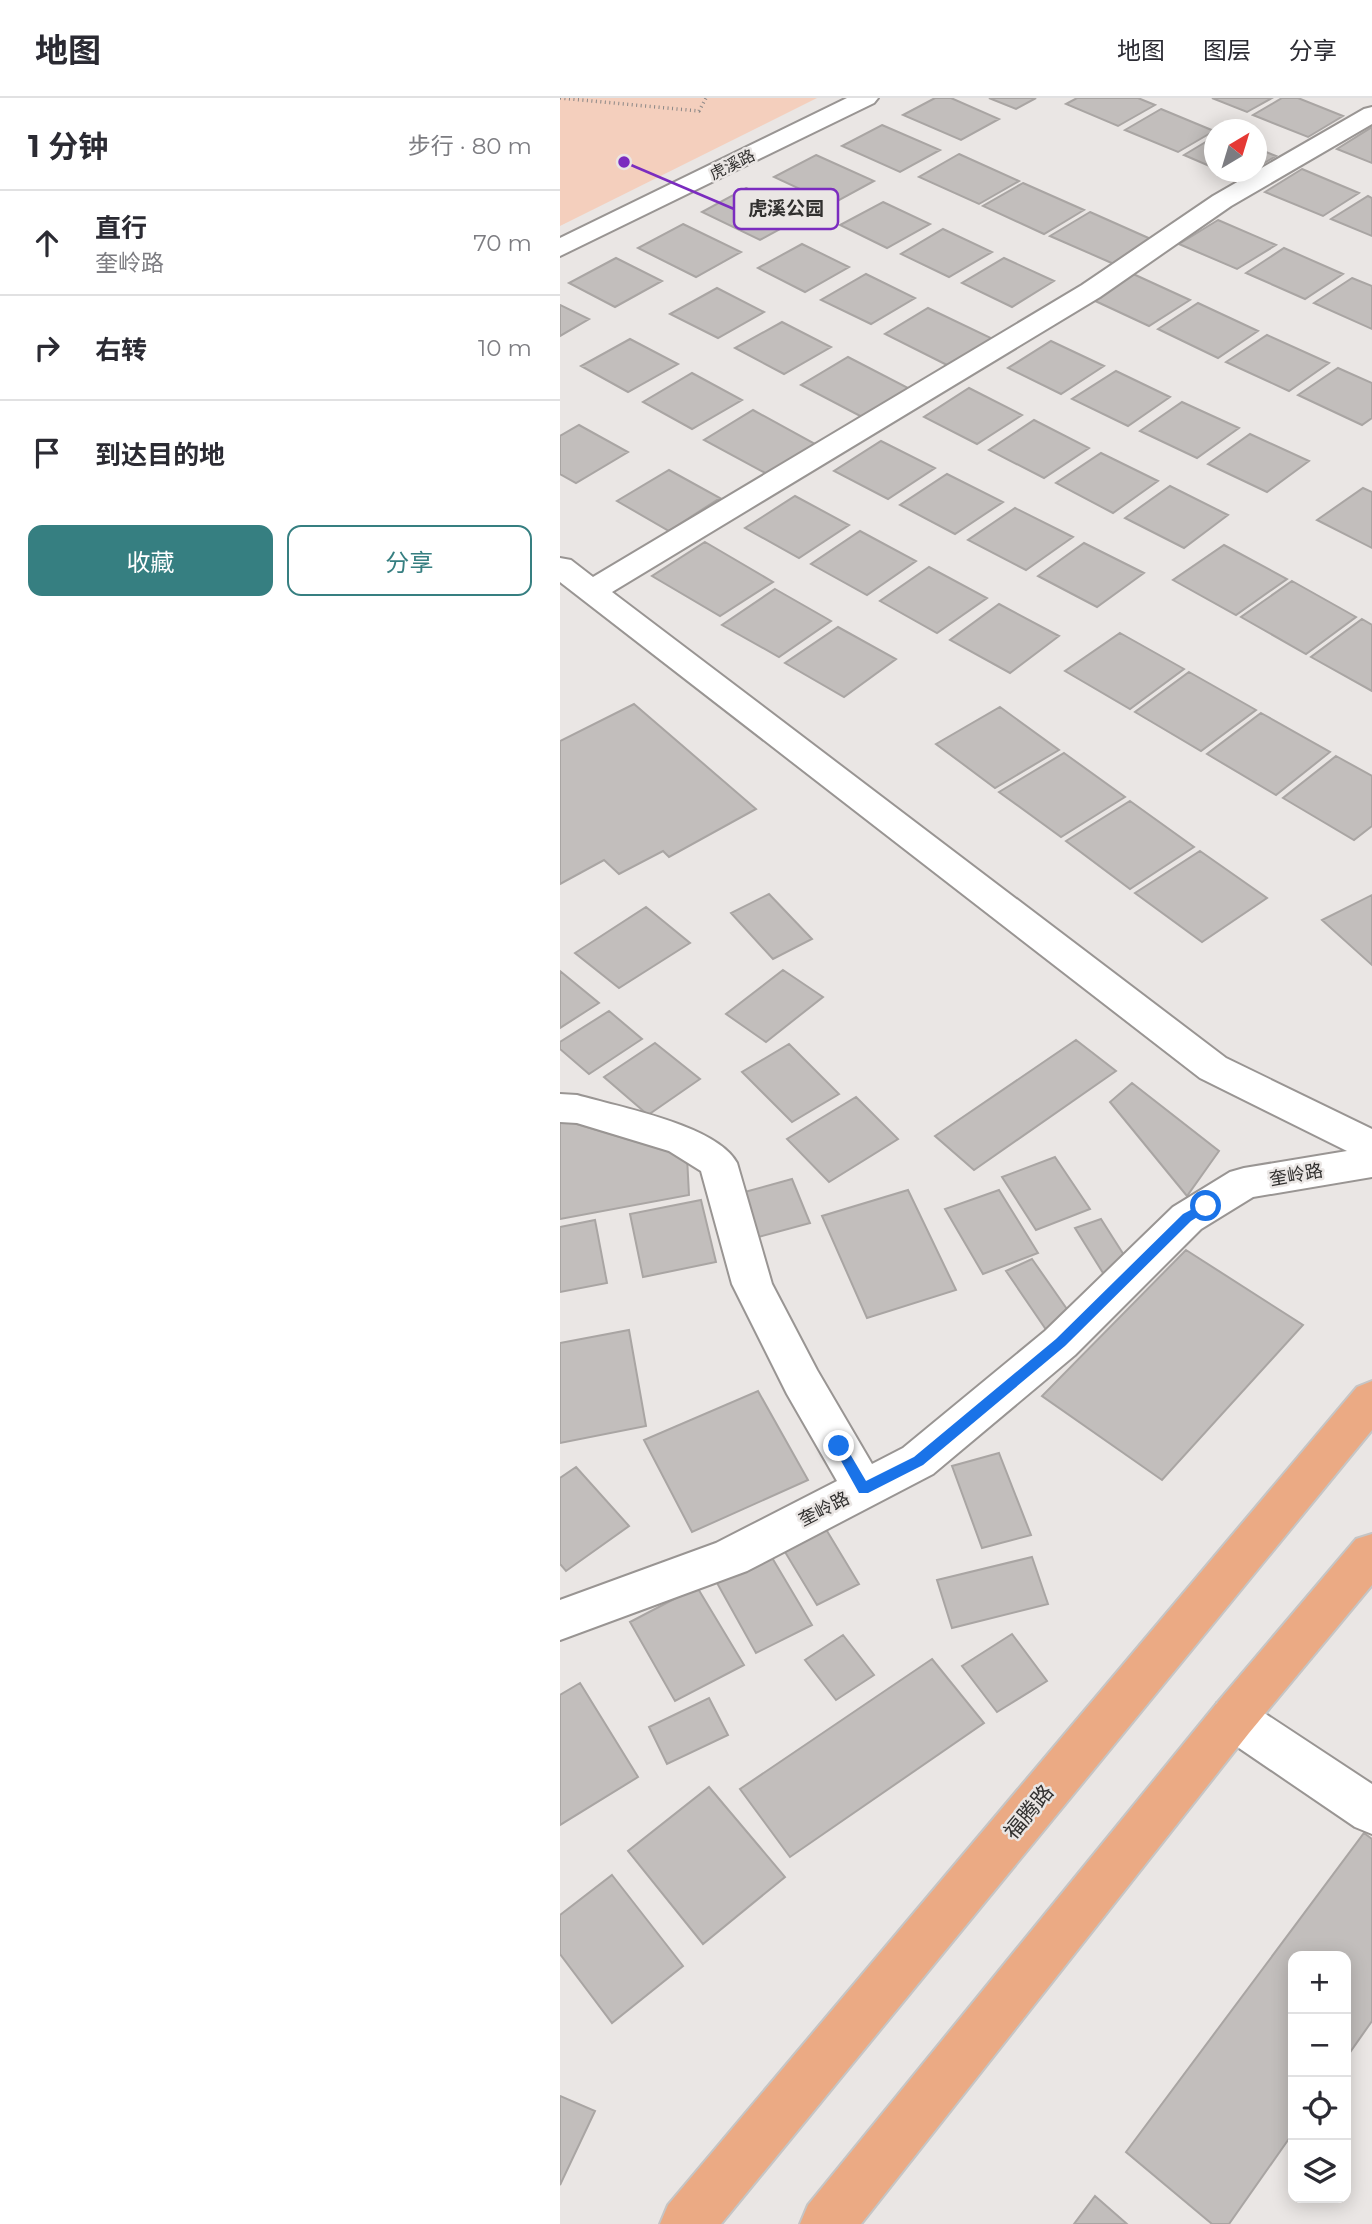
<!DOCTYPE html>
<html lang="zh">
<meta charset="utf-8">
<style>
:root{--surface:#fff;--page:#f2f2f3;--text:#2b2b33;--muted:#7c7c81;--line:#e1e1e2;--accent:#367f81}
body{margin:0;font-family:Montserrat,"Noto Sans SC",sans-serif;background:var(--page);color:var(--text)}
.controls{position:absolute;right:21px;bottom:21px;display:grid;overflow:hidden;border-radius:14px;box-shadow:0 4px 18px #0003}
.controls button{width:63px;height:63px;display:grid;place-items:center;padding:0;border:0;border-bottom:2px solid var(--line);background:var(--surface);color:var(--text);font:35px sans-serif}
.compass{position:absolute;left:644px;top:21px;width:63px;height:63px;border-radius:50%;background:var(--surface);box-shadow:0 4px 18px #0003;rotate:38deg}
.stop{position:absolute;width:21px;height:21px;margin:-16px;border:5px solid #1a73e8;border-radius:50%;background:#fff}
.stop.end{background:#1a73e8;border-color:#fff;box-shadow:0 2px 7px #0008}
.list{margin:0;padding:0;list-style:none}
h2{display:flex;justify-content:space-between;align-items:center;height:91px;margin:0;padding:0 28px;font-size:30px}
h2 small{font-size:23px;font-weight:400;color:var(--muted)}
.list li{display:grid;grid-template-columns:46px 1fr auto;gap:21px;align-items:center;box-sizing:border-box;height:105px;padding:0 28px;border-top:2px solid var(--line)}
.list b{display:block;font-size:26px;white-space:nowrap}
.list p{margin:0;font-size:23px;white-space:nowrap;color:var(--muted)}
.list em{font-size:23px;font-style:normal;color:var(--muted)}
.actions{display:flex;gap:14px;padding:21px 28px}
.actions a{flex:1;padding:16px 0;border:2px solid var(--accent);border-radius:14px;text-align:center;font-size:24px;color:var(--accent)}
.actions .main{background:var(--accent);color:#fff}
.icon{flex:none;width:38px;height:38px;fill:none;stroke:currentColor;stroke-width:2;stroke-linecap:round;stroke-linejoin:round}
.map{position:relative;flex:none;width:812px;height:2126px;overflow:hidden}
header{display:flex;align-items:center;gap:42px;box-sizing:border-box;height:98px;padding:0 35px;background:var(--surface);border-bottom:2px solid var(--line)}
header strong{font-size:33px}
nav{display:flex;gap:38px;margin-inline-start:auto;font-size:24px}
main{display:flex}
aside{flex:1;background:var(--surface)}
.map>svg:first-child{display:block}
.green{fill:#f4cfbd}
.building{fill:#c2bebc;stroke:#a9a5a3;stroke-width:2}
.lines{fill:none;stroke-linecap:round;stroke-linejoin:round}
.minor-casing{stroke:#999593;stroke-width:4}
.major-casing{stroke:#c5c5c5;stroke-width:4}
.path{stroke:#8a8786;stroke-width:3.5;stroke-dasharray:1 3.5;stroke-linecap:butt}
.minor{fill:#fff;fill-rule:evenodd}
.major{fill:#ebaa84;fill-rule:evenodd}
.route{fill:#1a73e8}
.labels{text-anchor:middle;stroke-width:5;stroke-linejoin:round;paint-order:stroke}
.far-street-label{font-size:16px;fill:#31302f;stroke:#eae6e4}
.street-label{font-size:18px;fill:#31302f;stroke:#eae6e4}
.near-street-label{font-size:21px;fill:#31302f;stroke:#eae6e4}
.leader{fill:none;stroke:#7b2cbf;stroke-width:2.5}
.callout-dot{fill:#7b2cbf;stroke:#eae6e4;stroke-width:2.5}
.callout{fill:#eae6e4;stroke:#7b2cbf;stroke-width:2.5}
.callout-label{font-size:19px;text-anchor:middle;font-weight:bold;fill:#31302f}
</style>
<header>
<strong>地图</strong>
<nav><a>地图</a><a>图层</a><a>分享</a></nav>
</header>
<main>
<aside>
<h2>1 分钟<small>步行 · 80 m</small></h2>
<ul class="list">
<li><svg class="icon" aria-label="ahead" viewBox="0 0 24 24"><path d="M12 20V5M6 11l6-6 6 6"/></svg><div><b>直行</b><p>奎岭路</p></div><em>70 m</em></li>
<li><svg class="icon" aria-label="right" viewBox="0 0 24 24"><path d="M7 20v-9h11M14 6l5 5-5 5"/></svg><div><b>右转</b></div><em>10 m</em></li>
<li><svg class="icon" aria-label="arrive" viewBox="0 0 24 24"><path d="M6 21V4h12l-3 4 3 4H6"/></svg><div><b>到达目的地</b></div></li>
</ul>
<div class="actions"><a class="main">收藏</a><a>分享</a></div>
</aside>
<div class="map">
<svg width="812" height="2126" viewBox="0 0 812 2126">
<rect width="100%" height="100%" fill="#eae6e4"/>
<path class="green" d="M 0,0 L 257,0 L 0,128 Z"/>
<path class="building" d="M 375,0 L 391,0 L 439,21 L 401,42 L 343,17 Z
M 429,0 L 476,0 L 456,11 Z
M 517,0 L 578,0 L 595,7 L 558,28 L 506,6 Z
M 652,0 L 712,0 L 687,14 Z
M 722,0 L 738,0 L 783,18 L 748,39 L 693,17 Z
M 601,11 L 654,33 L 618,54 L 565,32 Z
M 322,27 L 380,52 L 340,74 L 282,48 Z
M 812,29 L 812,65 L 777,51 Z
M 654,39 L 654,70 L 624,57 Z
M 696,50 L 716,58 L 696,70 Z
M 399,56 L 459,83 L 419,106 L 359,79 Z
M 256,57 L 314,83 L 272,106 L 214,79 Z
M 742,71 L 799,95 L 763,118 L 705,94 Z
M 463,85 L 524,112 L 484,136 L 423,108 Z
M 186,90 L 244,118 L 200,142 L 142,114 Z
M 808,98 L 812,100 L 812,138 L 771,121 Z
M 323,104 L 370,126 L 327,150 L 280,127 Z
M 530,114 L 593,142 L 554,166 L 490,138 Z
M 658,122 L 716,147 L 677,171 L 619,146 Z
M 123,126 L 181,154 L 136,179 L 78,150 Z
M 383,131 L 432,154 L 389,179 L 341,156 Z
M 242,146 L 289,169 L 245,194 L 198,170 Z
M 724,150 L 783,176 L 745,201 L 686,175 Z
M 56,160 L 102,183 L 55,209 L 9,185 Z
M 444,160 L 494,183 L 452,209 L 402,185 Z
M 571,175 L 630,202 L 589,228 L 531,201 Z
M 306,176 L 355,200 L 311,226 L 261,202 Z
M 792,180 L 812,188 L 812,231 L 754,205 Z
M 157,190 L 204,214 L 158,240 L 110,216 Z
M 638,205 L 698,233 L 658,260 L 598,231 Z
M 0,207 L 29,221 L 0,238 Z
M 368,210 L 433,241 L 389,268 L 325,236 Z
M 222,224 L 271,249 L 224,276 L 175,250 Z
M 707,237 L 769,265 L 729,293 L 666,264 Z
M 70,241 L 118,266 L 68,294 L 21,268 Z
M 491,243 L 544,268 L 501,296 L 448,270 Z
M 288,259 L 352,292 L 306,321 L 241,287 Z
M 778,270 L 812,285 L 812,320 L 802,327 L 738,297 Z
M 556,273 L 610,299 L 568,328 L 512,301 Z
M 132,275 L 182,302 L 132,331 L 83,304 Z
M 409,290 L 462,317 L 417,346 L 364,319 Z
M 622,304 L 679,330 L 637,360 L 580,333 Z
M 193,312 L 257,347 L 209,377 L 144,342 Z
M 474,322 L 529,350 L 484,380 L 429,352 Z
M 19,327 L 68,354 L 16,385 L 0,376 L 0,338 Z
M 690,336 L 749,363 L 707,394 L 648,366 Z
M 321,343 L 375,370 L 328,401 L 274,373 Z
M 541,355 L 598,383 L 553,415 L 496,385 Z
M 109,372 L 160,400 L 109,433 L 57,403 Z
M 387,376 L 443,404 L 395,436 L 340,407 Z
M 610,388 L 668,417 L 624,450 L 565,420 Z
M 803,390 L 812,394 L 812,450 L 757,422 Z
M 235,398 L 289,427 L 239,460 L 185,430 Z
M 455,410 L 513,439 L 466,472 L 408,442 Z
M 300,433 L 356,463 L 307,497 L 251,466 Z
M 145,444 L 213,484 L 160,518 L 92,478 Z
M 524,445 L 584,475 L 537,509 L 478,478 Z
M 664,447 L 727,481 L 676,517 L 613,482 Z
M 369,469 L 427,500 L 377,535 L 320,503 Z
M 732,483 L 796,519 L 746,556 L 681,519 Z
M 215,491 L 271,523 L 219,559 L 162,527 Z
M 439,506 L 499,538 L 450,575 L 390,542 Z
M 802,521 L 812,527 L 812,593 L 751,559 Z
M 278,529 L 336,561 L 284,599 L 225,565 Z
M 560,535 L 624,571 L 570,611 L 505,573 Z
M 629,574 L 696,612 L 641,653 L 575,614 Z
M 74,606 L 196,711 L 109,759 L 103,753 L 59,776 L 44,762 L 0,786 L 0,643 Z
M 440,609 L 499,652 L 435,690 L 376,646 Z
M 701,615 L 770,654 L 716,697 L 647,656 Z
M 504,655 L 565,699 L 501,739 L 439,694 Z
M 776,658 L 812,678 L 812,728 L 794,742 L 723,700 Z
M 570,703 L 634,749 L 570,791 L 506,743 Z
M 640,753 L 707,800 L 642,844 L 575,795 Z
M 209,796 L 252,841 L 213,861 L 171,815 Z
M 812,797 L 812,867 L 762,822 Z
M 86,809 L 130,845 L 59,890 L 15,855 Z
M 223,872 L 263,899 L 206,944 L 166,916 Z
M 0,873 L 39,905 L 0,930 Z
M 49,913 L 82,941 L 29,976 L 0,951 L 0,944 Z
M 516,942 L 556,973 L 414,1072 L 375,1038 Z
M 95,945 L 140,981 L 88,1017 L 44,979 Z
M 229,946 L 279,996 L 232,1024 L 182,974 Z
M 572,985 L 659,1053 L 627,1098 L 550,1004 Z
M 296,999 L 338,1041 L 269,1084 L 227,1041 Z
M 0,1021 L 127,1059 L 129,1097 L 0,1121 Z
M 495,1059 L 530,1111 L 476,1132 L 442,1079 Z
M 232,1081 L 250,1125 L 187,1142 L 170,1098 Z
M 348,1092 L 396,1192 L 307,1220 L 262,1118 Z
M 439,1092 L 478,1155 L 423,1176 L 385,1111 Z
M 141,1102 L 156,1164 L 83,1179 L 70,1116 Z
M 541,1121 L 569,1165 L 543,1175 L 515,1130 Z
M 35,1122 L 47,1185 L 0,1194 L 0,1129 Z
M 626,1152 L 743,1227 L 602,1382 L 482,1298 Z
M 472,1161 L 516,1224 L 489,1236 L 446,1173 Z
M 69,1232 L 86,1328 L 0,1345 L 0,1245 Z
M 198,1293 L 248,1382 L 132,1434 L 84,1342 Z
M 439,1355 L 471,1437 L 422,1450 L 392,1368 Z
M 16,1369 L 69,1428 L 6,1473 L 0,1466 L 0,1380 Z
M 264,1428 L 299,1486 L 257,1507 L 222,1449 Z
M 211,1458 L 252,1527 L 196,1555 L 157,1485 Z
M 472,1459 L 488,1506 L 392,1530 L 377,1482 Z
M 137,1489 L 184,1567 L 115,1603 L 70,1524 Z
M 452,1536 L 487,1583 L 437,1614 L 402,1568 Z
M 283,1537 L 314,1577 L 276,1602 L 245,1562 Z
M 372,1561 L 424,1625 L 230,1759 L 180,1691 Z
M 20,1585 L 78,1679 L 0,1727 L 0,1597 Z
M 149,1600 L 168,1637 L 107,1666 L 89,1629 Z
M 149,1689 L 225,1779 L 143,1846 L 68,1753 Z
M 804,1735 L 812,1741 L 812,1923 L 786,1960 L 786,1858 L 733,1858 L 733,2035 L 669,2126 L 652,2126 L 566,2054 Z
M 52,1777 L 123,1868 L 52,1925 L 0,1856 L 0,1817 Z
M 0,1998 L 35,2013 L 0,2087 Z
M 535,2098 L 567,2126 L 514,2126 Z"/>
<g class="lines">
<defs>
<path id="minor" d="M 287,0 L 318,0 L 314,5 L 0,158 L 0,140 Z
M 812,9 L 812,26 L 671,108 L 540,199 L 52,494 L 666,960 L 812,1031 L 812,1079 L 693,1099 L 641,1131 L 515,1257 L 373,1376 L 187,1473 L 0,1542 L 0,1502 L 156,1445 L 277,1383 L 227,1296 L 172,1186 L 141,1073 L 109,1053 L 17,1025 L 0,1024 L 0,996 L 17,997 C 58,1009 157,1027 177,1065 L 212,1186 L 257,1272 L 312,1366 L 343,1350 L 485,1233 L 613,1109 L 670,1074 L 684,1070 L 787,1053 L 640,980 L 0,484 L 0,460 L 11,462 L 33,479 L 522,187 L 653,98 L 804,11 Z
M 673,1598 L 689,1605 L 812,1686 L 812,1736 L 795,1729 L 657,1635 L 650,1620 L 657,1605 Z"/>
<path id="major" d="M 812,1283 L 812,1332 L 161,2126 L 100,2126 L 108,2107 L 797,1289 Z
M 812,1436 L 812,1487 L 689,1635 L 301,2126 L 240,2126 L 248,2107 L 657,1605 L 796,1441 Z"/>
</defs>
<use href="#minor" class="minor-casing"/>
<use href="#major" class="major-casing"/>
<path class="path" d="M 0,0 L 139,13 L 146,0"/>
<use href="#minor" class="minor"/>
<use href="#major" class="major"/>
</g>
<path class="route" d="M 646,1104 L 652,1108 L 650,1111 L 631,1123 L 505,1248 L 363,1367 L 308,1395 L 299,1395 L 275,1352 L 275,1344 L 283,1344 L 306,1383 L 354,1359 L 496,1241 L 623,1116 Z"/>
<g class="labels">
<g class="far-street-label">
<text transform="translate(172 66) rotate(-26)" y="6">虎溪路</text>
</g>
<g class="street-label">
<text transform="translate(736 1077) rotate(-10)" y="6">奎岭路</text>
<text transform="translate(264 1411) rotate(-27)" y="6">奎岭路</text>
</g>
<g class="near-street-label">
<text transform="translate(469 1714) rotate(-50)" y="7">福腾路</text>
</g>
</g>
<path class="leader" d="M64 64L174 111"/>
<circle class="callout-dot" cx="64" cy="64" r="7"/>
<rect class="callout" x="174" y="91" width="104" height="40" rx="7"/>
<g class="callout-label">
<text x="226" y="117">虎溪公园</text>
</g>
</svg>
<div class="controls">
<button>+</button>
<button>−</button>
<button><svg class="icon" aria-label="locate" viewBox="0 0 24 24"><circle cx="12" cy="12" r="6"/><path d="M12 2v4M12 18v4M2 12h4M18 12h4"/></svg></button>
<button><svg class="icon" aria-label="layers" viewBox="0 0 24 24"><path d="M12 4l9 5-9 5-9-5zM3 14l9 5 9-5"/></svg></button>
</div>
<svg class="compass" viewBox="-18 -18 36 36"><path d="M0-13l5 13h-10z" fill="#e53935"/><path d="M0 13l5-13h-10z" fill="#7c7c81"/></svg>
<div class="stop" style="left:646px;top:1108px"></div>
<div class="stop end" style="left:279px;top:1348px"></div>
</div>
</main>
